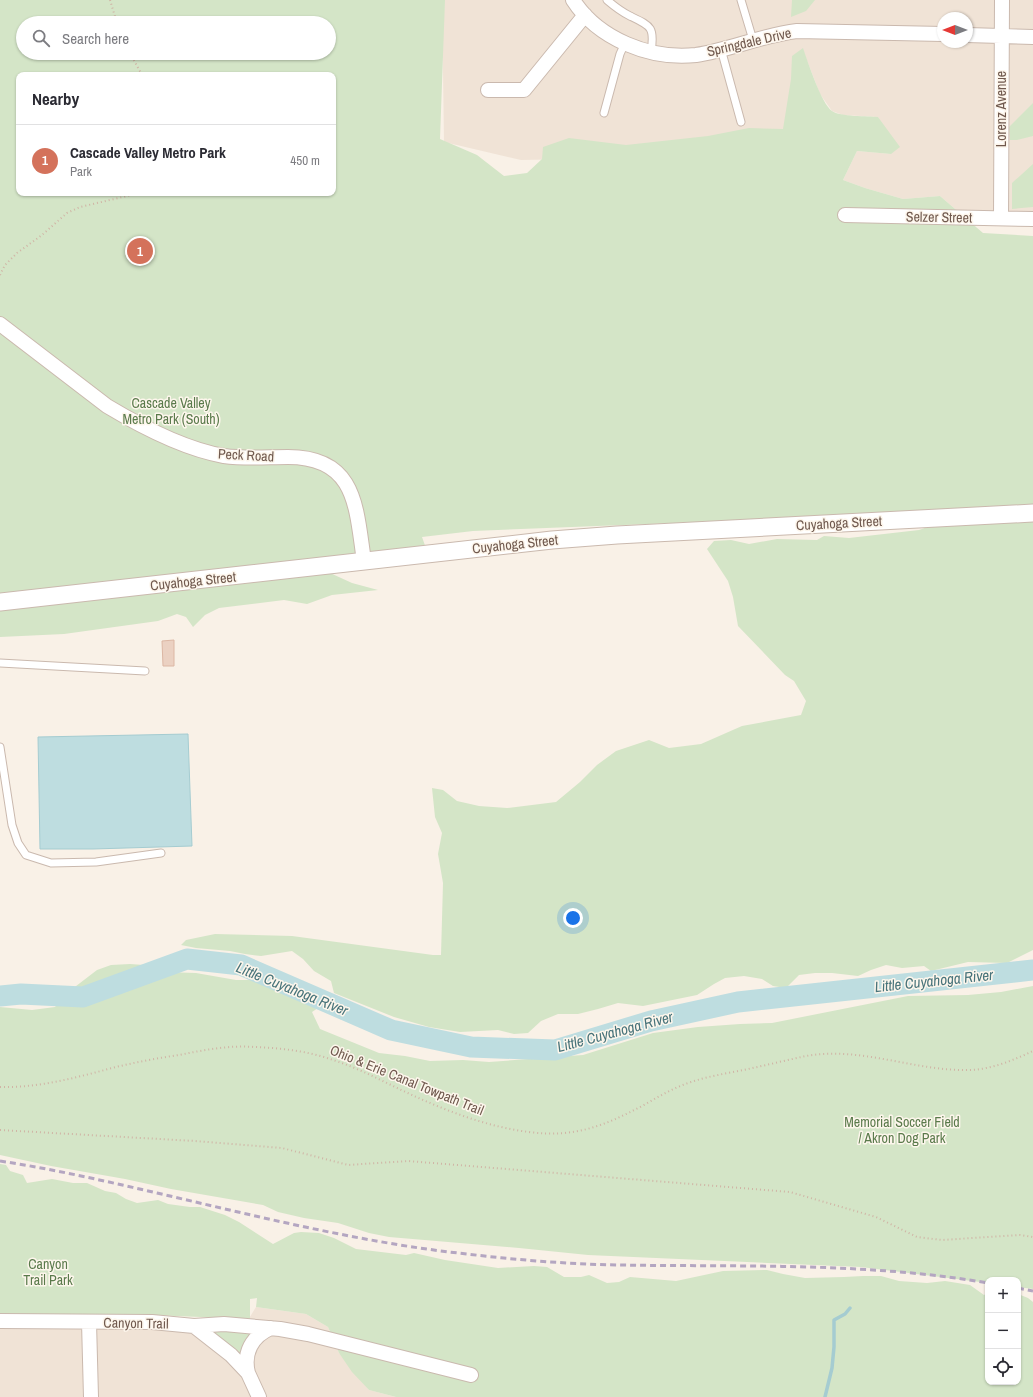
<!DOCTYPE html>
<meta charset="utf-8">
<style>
:root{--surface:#fff;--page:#f7f7f7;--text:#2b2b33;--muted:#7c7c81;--line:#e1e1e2;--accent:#d4725b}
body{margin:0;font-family:"Archivo Narrow",sans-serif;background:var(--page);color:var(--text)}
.controls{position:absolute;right:12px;bottom:12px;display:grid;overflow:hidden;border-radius:8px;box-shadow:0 1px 3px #0004}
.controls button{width:36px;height:36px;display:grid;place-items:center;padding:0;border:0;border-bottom:1px solid var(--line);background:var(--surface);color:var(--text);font:20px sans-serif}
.compass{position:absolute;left:937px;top:12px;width:36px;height:36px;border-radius:50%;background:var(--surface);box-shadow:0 1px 3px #0004;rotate:270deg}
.you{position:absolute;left:573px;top:918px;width:14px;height:14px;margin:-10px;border:3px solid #fff;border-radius:50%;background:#1a73e8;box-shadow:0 0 0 6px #1a73e833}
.badge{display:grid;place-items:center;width:26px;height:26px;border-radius:50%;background:var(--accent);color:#fff;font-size:13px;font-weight:700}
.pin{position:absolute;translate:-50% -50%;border:2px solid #fff;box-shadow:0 1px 4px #0006}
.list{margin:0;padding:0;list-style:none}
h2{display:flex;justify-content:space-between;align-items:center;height:52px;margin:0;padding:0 16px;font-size:17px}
h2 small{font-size:13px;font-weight:400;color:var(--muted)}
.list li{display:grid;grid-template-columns:26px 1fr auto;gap:12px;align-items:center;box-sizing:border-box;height:72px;padding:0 16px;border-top:1px solid var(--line)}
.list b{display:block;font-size:15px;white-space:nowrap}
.list p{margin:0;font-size:13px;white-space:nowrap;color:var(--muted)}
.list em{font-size:13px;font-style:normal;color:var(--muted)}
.icon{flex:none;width:22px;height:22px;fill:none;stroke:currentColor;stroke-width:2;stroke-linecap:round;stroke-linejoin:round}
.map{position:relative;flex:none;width:1033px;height:1397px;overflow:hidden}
.search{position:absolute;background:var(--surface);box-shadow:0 1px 3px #0004;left:16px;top:16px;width:320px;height:44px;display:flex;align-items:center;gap:10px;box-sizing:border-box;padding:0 14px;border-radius:22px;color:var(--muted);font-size:15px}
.panel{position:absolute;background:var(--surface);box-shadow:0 1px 3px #0004;left:16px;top:72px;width:320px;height:124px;border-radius:8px}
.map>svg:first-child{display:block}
.residential{fill:#f0e3d6}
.green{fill:#d4e5c7;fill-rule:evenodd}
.water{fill:#bedde0;stroke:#a5ccd1}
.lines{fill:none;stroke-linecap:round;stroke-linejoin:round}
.stream{stroke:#a5ccd1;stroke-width:3.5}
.river{stroke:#bedde0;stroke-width:21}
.building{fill:#ebd1c2;stroke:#dcb7a4}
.service-casing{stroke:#cab9ae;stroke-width:9}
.minor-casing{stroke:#cab9ae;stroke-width:16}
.tertiary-casing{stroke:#cab9ae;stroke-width:19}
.path{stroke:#d0b4a5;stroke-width:2;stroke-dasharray:1 3;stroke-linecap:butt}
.service{stroke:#fff;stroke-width:7}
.minor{stroke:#fff;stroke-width:14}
.tertiary{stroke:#fff;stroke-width:17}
.rail{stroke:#b4a6c1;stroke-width:3;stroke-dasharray:6 4;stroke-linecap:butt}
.labels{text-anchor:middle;stroke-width:3;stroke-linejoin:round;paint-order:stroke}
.street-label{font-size:14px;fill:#70594e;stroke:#fdf6ec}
.park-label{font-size:14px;fill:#5a7a4b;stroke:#fdf6ec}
.water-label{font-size:15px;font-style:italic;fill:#47737a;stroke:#fdf6ec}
</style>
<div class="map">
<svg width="1033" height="1397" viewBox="0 0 1033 1397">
<rect width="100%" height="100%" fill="#f9f1e7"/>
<path class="residential" d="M 442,0 L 1033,0 L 1033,219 L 1001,218 L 1002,36 L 967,35 L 967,18 L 943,18 L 943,42 L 998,41 L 996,215 L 962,215 L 940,196 L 903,199 L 865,188 L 843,180 L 857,151 L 891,154 L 878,117 L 843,115 L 832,111 L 820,94 L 803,50 L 803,138 L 574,159 L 521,160 L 444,142 Z
M 256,1307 L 306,1314 L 328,1327 L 339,1353 L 369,1390 L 396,1397 L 0,1397 L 0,1321 L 245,1325 Z"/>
<path class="green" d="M 0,0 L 445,0 L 440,139 L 477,155 L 504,176 L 527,173 L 542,159 L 543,147 L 569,138 L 626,145 L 708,136 L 749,128 L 783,129 L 791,79 L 792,56 L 803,48 C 808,62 821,103 832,111 C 840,117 868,116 878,117 L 900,147 L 891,154 L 857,151 L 843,180 L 865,188 L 903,199 L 940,196 L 983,233 L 1033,236 L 1033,505 L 775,519 L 473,531 L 422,537 L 428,554 L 317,567 L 352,583 L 378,590 L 332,595 L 307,604 L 284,600 L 219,608 L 205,615 L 193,627 L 186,617 L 177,614 L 158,621 L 64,634 L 0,637 ZM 23,23 L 329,23 L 329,53 L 23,53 ZM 19,75 L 333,75 L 333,193 L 19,193 Z
M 792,0 L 815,0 L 806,11 L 791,17 Z
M 1033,103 L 1033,136 L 1017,140 L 1010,140 L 1009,127 Z
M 1033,164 L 1033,207 L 1012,209 L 1012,183 Z
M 1033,518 L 1033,950 L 1007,963 L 968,962 L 931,971 L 924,966 L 902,968 L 886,965 L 871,970 L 858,976 L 832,973 L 815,973 L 799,975 L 786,988 L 773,986 L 762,979 L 744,976 L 725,978 L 714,984 L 697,995 L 643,1006 L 618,1003 L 598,1009 L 578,1014 L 558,1014 L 541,1021 L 528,1033 L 514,1034 L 498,1030 L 460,1032 L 429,1027 L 394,1017 L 334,993 L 331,981 L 314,971 L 303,959 L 292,951 L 261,956 L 245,954 L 230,951 L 196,948 L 181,945 L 186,940 L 215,934 L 292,936 L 433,955 L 441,955 L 443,883 L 438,854 L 442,833 L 435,817 L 432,788 L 443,790 L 457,801 L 479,806 L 507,808 L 556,802 L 580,782 L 597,765 L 616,751 L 649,740 L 669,748 L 701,744 L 742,726 L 801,715 L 806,701 L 794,681 L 785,675 L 738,626 L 733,597 L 728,581 L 707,549 L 714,541 L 731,540 L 749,544 L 777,539 L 817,540 L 824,536 L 849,538 L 919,530 L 936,524 Z
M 130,964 L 144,965 L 166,972 L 196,973 L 236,980 L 262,980 L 291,991 L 321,1006 L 312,1012 L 320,1029 L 379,1053 L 405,1056 L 430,1061 L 463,1060 L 489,1062 L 583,1055 L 653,1033 L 698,1027 L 740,1024 L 772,1023 L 908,996 L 968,995 L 1001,992 L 1033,986 L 1033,1289 L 1018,1287 L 1018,1280 L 988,1280 L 988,1283 L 861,1267 L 588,1255 L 519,1248 L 389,1237 L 369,1233 L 338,1223 L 304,1218 L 278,1212 L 263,1205 L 171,1189 L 125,1179 L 51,1166 L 0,1155 L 0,1007 L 32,1010 L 55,1007 L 67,993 L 97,970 L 111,965 Z
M 0,1164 L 6,1165 L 10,1171 L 23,1175 L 27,1183 L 52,1179 L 73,1183 L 87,1183 L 105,1191 L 116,1193 L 126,1199 L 137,1203 L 158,1200 L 168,1204 L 190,1207 L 200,1207 L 225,1215 L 239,1222 L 273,1244 L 294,1233 L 301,1232 L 319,1233 L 334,1238 L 356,1249 L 406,1255 L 414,1253 L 445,1260 L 498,1268 L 534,1266 L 547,1267 L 564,1277 L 581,1277 L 589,1275 L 607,1283 L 619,1282 L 630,1277 L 676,1281 L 723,1271 L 767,1270 L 783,1274 L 805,1278 L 844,1277 L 863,1276 L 881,1276 L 899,1281 L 927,1283 L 945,1281 L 970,1285 L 984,1295 L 988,1293 L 988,1382 L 1018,1382 L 1018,1294 L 1028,1298 L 1033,1302 L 1033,1397 L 396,1397 L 369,1390 L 352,1372 L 339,1353 L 328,1327 L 306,1314 L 256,1307 L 257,1298 L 250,1299 L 250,1319 L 151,1315 L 0,1315 Z
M 247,1330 L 251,1334 L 240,1353 L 213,1332 L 213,1331 Z"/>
<path class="water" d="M 188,734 L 192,846 L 93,849 L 40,849 L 38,737 Z"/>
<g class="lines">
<path class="stream" d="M 825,1397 L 832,1368 L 834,1347 L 834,1320 L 845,1314 L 850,1308"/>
<path class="river" d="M 0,996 L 21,994 L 83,997 L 187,959 L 241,965 L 391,1030 L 471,1047 L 555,1050 L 651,1021 L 738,1002 L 1033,970"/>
</g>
<path class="building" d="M 174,640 L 174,666 L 163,666 L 162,641 Z"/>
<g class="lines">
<defs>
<path id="service" d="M 607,0 C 614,6 622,12 630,16 C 651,26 655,27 651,52
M 741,0 L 753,40
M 721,49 L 741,122
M 604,113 L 620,54 L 625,43
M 0,663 L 145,671
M 0,747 L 12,825 L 18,843 L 26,855 L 51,863 L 96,862 L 161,853"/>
<path id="minor" d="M 573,0 C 598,39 650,60 696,55 C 730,50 762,35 797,31 L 943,34
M 967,35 L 1033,37
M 488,90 L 524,90 L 585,15
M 845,215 L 1033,219
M 1001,218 L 1002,0
M 0,324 L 107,406 C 142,427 184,449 224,456 C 245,459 267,457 288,457 C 357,457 356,508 364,561
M 0,1321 L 152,1322 L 194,1326 L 224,1324 L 280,1329 L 308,1334 L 471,1375
M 89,1322 L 91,1397
M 194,1326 L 231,1355 L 248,1373 L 259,1397
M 248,1373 C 243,1353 252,1336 271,1328"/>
<path id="tertiary" d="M 0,602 L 552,540 L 617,535 L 1033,513"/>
</defs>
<use href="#service" class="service-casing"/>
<use href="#minor" class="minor-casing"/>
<use href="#tertiary" class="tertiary-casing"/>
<path class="path" d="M 110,0 L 117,23
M 130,53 L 142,75
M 0,275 L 5,265 L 17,253 L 42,235 L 67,213 L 80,207 L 140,193
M 0,1087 C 40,1088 78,1077 116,1067 C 137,1062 158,1058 179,1055 C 204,1050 229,1045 254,1047 C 281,1048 308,1051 333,1060 C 361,1069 386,1083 412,1095 C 449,1112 489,1127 529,1132 C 574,1138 604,1126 642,1106 C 658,1097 673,1088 691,1082 C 709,1076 729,1073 748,1069 C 767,1065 787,1060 806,1056 C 862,1046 916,1072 971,1070 C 992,1069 1014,1060 1033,1051
M 0,1130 L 195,1141 L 282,1148 L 348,1165 L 408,1161 L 790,1192 L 876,1217 L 917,1237 L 942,1240 L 1020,1235 L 1033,1237"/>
<use href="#service" class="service"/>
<use href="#minor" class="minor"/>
<use href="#tertiary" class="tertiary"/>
<path class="rail" d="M 0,1161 C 53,1169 105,1181 157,1193 C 260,1217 363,1243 467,1254 C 517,1260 567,1264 618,1265 C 741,1267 866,1262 988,1283
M 1018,1288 L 1033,1291"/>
</g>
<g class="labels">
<g class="street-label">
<text transform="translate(749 42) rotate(-13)" y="5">Springdale Drive</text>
<text transform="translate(1001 109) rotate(-90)" y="5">Lorenz Avenue</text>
<text transform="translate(939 217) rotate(1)" y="5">Selzer Street</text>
<text transform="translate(246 455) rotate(3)" y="5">Peck Road</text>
<text transform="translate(839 523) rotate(-3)" y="5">Cuyahoga Street</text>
<text transform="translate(515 544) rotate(-6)" y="5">Cuyahoga Street</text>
<text transform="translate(193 581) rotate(-6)" y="5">Cuyahoga Street</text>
<text transform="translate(407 1080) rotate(22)" y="5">Ohio &amp; Erie Canal Towpath Trail</text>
<text transform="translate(136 1323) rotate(1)" y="5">Canyon Trail</text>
</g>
<g class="park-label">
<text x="171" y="408">Cascade Valley<tspan x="171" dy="16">Metro Park (South)</tspan></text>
<text x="902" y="1127">Memorial Soccer Field<tspan x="902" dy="16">/ Akron Dog Park</tspan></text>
<text x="48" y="1269">Canyon<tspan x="48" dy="16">Trail Park</tspan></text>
</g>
<g class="water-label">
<text transform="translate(934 981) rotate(-6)" y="5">Little Cuyahoga River</text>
<text transform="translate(292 989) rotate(22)" y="5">Little Cuyahoga River</text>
<text transform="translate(615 1032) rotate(-15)" y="5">Little Cuyahoga River</text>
</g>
</g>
</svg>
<div class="controls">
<button>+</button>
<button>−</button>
<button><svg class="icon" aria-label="locate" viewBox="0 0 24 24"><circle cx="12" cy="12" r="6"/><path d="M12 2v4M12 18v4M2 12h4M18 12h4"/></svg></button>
</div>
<svg class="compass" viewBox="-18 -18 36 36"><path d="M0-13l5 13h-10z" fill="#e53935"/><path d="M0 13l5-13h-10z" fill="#7c7c81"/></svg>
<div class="you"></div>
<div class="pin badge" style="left:140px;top:251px">1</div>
<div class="search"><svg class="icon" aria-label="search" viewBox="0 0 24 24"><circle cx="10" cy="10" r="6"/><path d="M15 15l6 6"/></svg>Search here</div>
<section class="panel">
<h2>Nearby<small></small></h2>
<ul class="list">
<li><span class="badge">1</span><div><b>Cascade Valley Metro Park</b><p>Park</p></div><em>450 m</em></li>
</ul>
</section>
</div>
